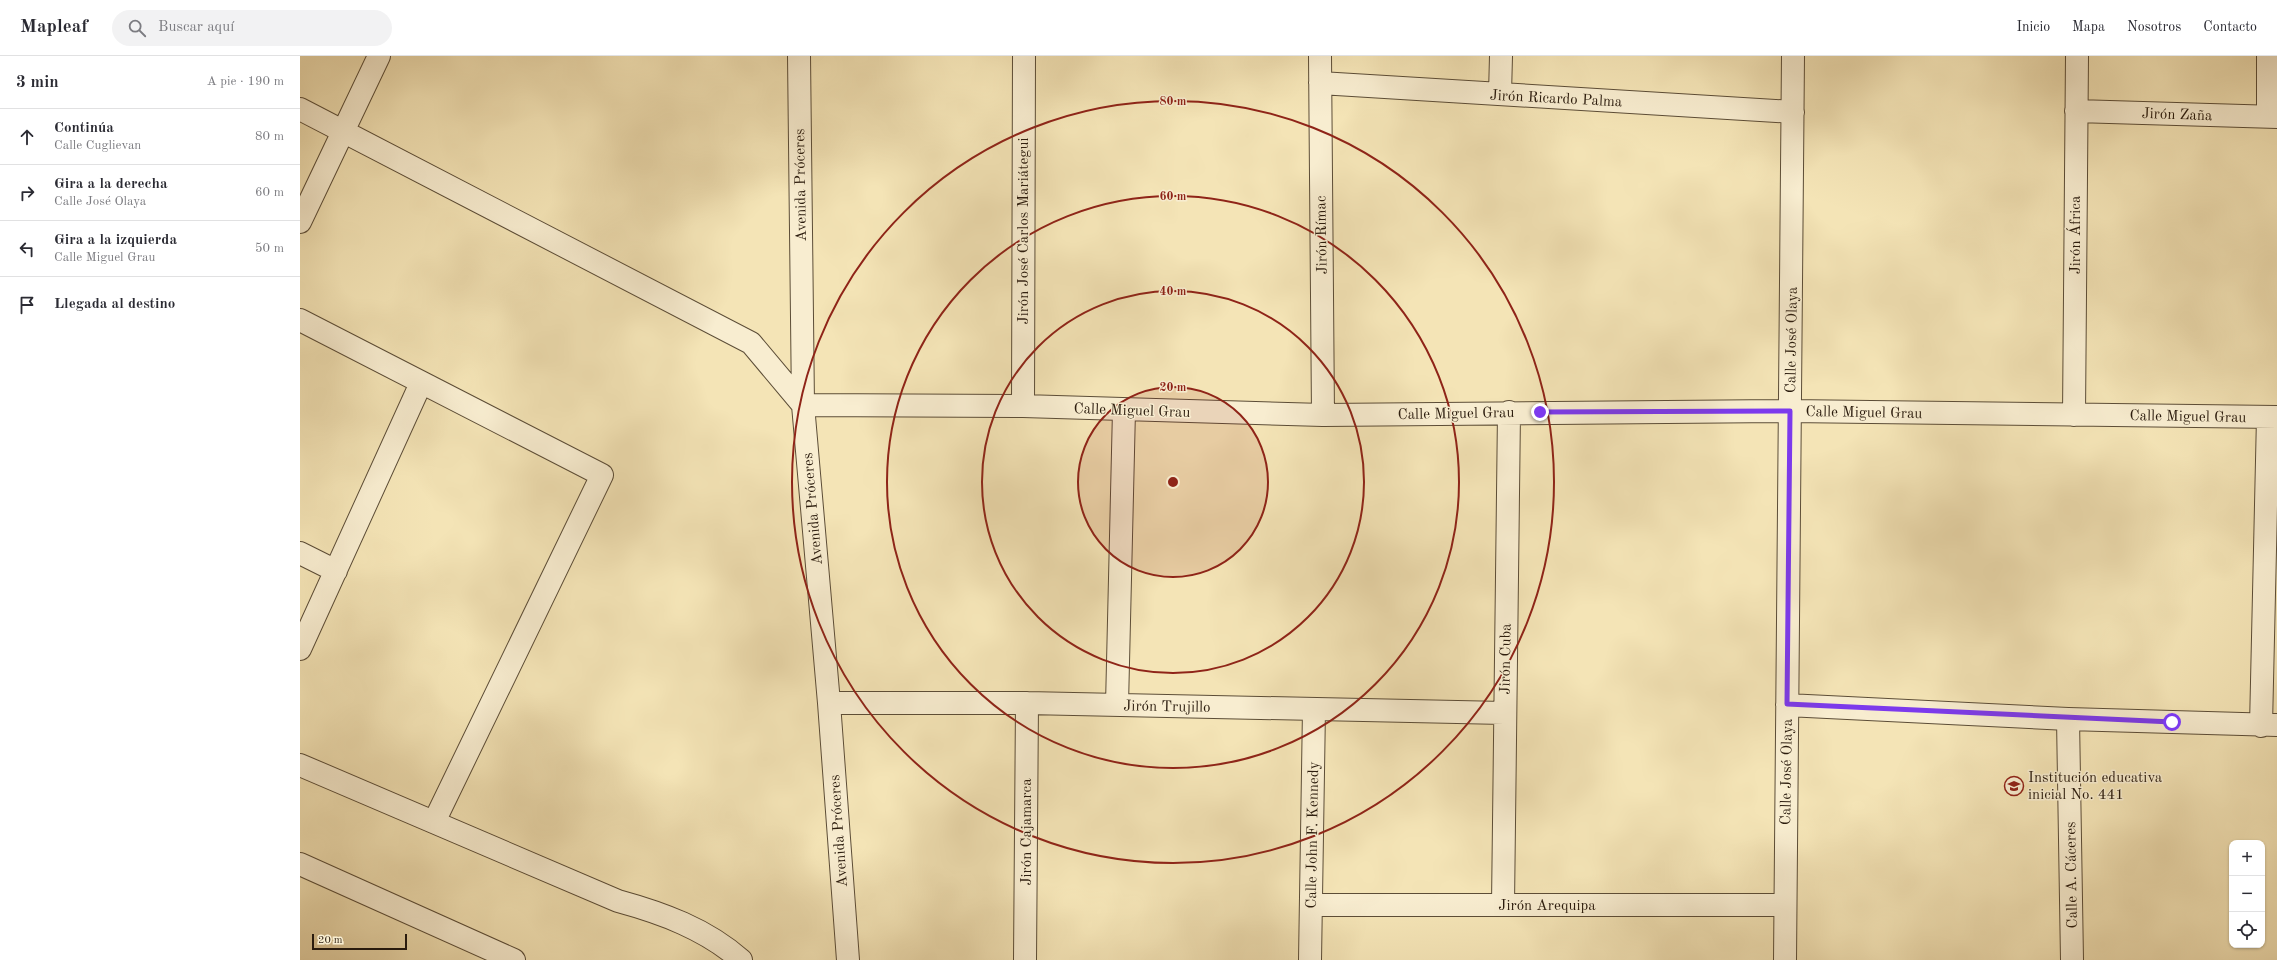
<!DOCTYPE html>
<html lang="es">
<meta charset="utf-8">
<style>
:root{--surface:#fff;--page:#f2f2f3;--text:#2b2b33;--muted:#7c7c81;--line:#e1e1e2}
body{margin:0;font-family:"Old Standard TT",serif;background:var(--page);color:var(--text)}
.controls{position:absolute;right:12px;bottom:12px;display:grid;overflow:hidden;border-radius:8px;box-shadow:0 1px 3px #0004}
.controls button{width:36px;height:36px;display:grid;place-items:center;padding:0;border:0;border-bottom:1px solid var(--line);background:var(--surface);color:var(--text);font:20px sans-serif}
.scale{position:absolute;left:12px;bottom:10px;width:95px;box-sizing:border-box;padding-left:4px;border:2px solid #2a1b0d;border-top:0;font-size:11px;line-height:14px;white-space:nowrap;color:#2a1b0d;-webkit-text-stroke:3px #f8edd0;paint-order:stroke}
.stop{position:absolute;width:12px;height:12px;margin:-9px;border:3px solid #7c3aed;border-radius:50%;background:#fff}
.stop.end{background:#7c3aed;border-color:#fff;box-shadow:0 1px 4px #0008}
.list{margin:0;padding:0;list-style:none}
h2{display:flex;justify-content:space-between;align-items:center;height:52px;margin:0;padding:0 16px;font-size:17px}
h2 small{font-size:13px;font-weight:400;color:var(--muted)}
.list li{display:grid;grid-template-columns:26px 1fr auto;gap:12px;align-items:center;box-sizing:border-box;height:56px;padding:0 16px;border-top:1px solid var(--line)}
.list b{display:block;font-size:15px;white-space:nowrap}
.list p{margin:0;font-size:13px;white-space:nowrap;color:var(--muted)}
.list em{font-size:13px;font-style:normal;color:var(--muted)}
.icon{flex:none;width:22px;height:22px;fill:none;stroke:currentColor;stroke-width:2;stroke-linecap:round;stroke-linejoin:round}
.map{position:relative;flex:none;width:1977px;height:904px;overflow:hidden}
header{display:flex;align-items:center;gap:24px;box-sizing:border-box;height:56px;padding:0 20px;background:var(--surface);border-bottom:1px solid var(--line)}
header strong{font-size:19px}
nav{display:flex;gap:22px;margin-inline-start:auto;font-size:14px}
.search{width:280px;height:36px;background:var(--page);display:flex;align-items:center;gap:10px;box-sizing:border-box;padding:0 14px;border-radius:22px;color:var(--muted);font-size:15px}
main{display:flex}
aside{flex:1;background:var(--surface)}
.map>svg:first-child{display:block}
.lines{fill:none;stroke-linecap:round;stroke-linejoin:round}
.street-casing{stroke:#5c4d37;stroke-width:24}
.street{stroke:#f8edd0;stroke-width:22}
.route{stroke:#7c3aed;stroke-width:5}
.ring{fill:none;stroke:#8f2418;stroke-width:2}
.labels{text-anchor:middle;stroke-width:3;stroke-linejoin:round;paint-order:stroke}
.street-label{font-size:15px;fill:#2a1b0d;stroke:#f8edd0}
.poi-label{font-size:15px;fill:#2a1b0d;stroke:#f8edd0;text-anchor:start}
.centre{fill:#8f2418;stroke:#f8edd0;stroke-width:2}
.ring-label{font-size:12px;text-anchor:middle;font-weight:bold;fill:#8f2418;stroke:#f8edd0;stroke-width:3;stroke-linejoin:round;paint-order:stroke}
</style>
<header>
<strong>Mapleaf</strong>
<div class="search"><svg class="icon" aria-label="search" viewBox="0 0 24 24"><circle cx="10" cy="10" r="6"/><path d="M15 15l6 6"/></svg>Buscar aquí</div>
<nav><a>Inicio</a><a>Mapa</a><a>Nosotros</a><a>Contacto</a></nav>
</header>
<main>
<aside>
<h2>3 min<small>A pie · 190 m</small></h2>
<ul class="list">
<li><svg class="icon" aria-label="ahead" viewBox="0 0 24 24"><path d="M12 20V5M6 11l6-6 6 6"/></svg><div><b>Continúa</b><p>Calle Cuglievan</p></div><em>80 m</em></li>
<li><svg class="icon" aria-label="right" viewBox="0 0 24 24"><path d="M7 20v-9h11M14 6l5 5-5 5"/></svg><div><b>Gira a la derecha</b><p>Calle José Olaya</p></div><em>60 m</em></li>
<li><svg class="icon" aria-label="left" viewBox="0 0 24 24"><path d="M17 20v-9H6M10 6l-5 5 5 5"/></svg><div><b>Gira a la izquierda</b><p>Calle Miguel Grau</p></div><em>50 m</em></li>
<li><svg class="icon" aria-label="arrive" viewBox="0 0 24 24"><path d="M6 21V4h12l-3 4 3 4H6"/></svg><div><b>Llegada al destino</b></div></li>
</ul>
</aside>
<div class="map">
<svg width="1977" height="904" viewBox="0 0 1977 904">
<rect width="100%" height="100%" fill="#f4e4b6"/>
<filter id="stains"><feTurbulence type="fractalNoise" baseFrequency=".005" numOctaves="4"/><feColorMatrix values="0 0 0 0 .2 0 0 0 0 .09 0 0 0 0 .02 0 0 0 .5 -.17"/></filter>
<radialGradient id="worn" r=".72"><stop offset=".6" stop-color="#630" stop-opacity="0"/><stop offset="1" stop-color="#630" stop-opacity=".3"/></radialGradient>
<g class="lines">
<defs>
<path id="street" d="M 499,0 L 503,349 L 529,647 L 548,904
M 1020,0 L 1023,359
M 1020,27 L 1493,56
M 1200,38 L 1201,0
M 0,53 L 451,287 L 503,349 L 723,350 L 1023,359 L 1490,355 L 1977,361
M 1776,55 L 1977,61
M 1968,60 L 1968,0
M 0,166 L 79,0
M 0,264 L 302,419 L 134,766
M 723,350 L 724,0
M 1774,359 L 1777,0
M 0,497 L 36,515
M 0,593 L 121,327
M 529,647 L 727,647 L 1204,657
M 817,649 L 824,354
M 1487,649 L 1768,663 L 1977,669
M 1768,663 L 1772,904
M 1961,670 L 1968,361
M 0,709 L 318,845 C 362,857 406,873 441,904
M 0,808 L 214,904
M 1011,849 L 1484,849
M 1203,849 L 1209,356
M 725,904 L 727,647
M 1010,904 L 1014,653
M 1485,904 L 1493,0"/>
</defs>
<use href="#street" class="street-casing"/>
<use href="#street" class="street"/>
</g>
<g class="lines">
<path class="route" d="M 1240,356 L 1490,355 L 1487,648 L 1872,666"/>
</g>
<circle cx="873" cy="426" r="95" fill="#8f2418" fill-opacity=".12"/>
<g class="ring">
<circle cx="873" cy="426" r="95"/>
<circle cx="873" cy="426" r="191"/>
<circle cx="873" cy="426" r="286"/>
<circle cx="873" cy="426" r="381"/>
</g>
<defs>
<symbol id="school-ring" viewBox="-11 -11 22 22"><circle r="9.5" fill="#f8edd0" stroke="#8f2418" stroke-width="1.5"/><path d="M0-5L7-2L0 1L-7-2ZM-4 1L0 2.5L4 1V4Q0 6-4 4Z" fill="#8f2418"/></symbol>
</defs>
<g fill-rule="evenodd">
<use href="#school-ring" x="1703" y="719" width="22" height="22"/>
</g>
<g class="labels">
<g class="street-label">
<text transform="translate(1256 42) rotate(3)" y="5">Jirón Ricardo Palma</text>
<text transform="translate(1877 58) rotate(2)" y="5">Jirón Zaña</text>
<text transform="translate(500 129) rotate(-91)" y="5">Avenida Próceres</text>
<text transform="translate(723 175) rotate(-90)" y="5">Jirón José Carlos Mariátegui</text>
<text transform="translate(1021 179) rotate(-91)" y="5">Jirón Rímac</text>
<text transform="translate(1775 179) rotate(-90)" y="5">Jirón África</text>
<text transform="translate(1491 284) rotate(-89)" y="5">Calle José Olaya</text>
<text transform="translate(832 354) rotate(2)" y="5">Calle Miguel Grau</text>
<text transform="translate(1564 356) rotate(1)" y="5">Calle Miguel Grau</text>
<text transform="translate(1156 357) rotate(-1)" y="5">Calle Miguel Grau</text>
<text transform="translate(1888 360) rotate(1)" y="5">Calle Miguel Grau</text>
<text transform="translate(512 453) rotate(-95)" y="5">Avenida Próceres</text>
<text transform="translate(1205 603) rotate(-89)" y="5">Jirón Cuba</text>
<text transform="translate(867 650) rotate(1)" y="5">Jirón Trujillo</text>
<text transform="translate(1486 716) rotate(-89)" y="5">Calle José Olaya</text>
<text transform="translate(538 775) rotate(-94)" y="5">Avenida Próceres</text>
<text transform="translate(726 776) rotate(-90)" y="5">Jirón Cajamarca</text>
<text transform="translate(1012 779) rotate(-89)" y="5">Calle John F. Kennedy</text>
<text transform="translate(1771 819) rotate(-91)" y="5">Calle A. Cáceres</text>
<text x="1247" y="854">Jirón Arequipa</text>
</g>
<g class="poi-label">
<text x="1728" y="726">Institución educativa<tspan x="1728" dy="17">inicial No. 441</tspan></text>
</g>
</g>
<circle cx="873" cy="426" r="6" class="centre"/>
<g class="ring-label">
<text x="873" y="49">80 m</text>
<text x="873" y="144">60 m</text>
<text x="873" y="239">40 m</text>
<text x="873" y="335">20 m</text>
</g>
<rect width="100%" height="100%" filter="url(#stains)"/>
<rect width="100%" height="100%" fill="url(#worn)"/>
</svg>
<div class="controls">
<button>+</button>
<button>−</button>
<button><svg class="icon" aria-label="locate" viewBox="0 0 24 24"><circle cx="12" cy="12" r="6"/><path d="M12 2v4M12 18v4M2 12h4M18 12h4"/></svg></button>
</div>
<div class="scale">20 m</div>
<div class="stop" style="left:1872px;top:666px"></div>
<div class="stop end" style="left:1240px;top:356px"></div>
</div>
</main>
